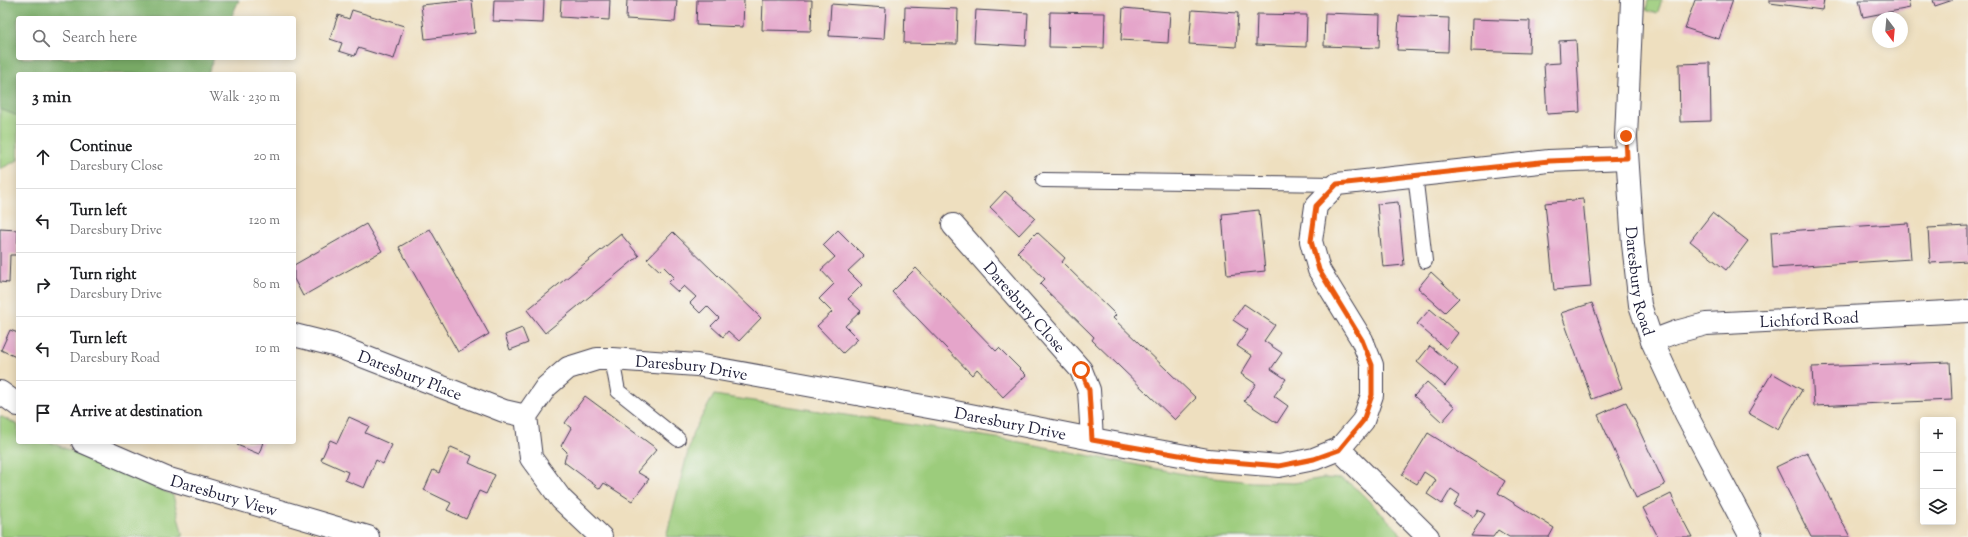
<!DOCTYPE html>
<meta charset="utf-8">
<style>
:root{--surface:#fff;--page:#f2f2f2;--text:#202124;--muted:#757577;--line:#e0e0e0}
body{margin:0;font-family:"Sorts Mill Goudy",serif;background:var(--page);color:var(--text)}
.controls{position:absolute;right:12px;bottom:12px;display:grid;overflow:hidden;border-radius:4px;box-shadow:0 2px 10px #0003}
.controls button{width:36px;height:36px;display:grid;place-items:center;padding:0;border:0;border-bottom:1px solid var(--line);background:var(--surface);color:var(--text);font:20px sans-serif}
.compass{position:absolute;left:1872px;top:12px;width:36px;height:36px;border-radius:50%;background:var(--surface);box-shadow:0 2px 10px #0003;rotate:164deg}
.stop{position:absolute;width:12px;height:12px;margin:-9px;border:3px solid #ea580c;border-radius:50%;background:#fff}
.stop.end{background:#ea580c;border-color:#fff;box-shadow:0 1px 4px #0008}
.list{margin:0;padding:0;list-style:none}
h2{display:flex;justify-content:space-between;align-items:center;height:52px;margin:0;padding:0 16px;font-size:17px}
h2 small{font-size:13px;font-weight:400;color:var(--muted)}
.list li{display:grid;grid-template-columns:26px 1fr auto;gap:12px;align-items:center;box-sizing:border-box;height:64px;padding:0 16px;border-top:1px solid var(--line)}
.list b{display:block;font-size:15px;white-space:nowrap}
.list p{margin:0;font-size:13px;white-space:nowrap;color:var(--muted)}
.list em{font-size:13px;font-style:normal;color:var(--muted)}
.icon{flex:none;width:22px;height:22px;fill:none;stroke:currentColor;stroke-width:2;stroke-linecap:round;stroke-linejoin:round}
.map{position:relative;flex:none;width:1968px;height:537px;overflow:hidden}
.search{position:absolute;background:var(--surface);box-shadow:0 2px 10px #0003;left:16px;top:16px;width:280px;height:44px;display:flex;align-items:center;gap:10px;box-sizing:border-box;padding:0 14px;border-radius:4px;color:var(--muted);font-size:15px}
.panel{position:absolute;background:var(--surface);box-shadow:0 2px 10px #0003;left:16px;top:72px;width:280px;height:372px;border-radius:4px}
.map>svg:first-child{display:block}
.green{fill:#9ccc7b;stroke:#5f775b}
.forest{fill:#7db06b;stroke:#506953}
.building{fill:#e5a5ca}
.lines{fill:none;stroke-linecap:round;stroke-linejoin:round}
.service-casing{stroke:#413e4f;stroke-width:16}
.minor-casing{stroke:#413e4f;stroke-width:24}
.tertiary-casing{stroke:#413e4f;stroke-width:24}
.service{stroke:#fff;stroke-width:14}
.minor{stroke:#fff;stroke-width:22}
.tertiary{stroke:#fff;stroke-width:22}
.route{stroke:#ea580c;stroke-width:5}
.labels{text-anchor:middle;stroke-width:4;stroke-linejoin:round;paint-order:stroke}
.street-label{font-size:16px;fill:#22223b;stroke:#f6f6f2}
</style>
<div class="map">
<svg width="1968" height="537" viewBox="0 0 1968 537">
<rect width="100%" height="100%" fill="#f6f6f2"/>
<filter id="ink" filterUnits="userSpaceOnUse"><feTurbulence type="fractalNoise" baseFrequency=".025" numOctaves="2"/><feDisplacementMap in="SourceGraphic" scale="8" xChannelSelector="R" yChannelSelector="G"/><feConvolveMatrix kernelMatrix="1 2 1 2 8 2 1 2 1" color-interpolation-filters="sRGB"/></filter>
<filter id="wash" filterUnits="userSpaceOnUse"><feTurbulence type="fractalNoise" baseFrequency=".012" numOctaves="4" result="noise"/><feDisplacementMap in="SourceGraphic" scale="16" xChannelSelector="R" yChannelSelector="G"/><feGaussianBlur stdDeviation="0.9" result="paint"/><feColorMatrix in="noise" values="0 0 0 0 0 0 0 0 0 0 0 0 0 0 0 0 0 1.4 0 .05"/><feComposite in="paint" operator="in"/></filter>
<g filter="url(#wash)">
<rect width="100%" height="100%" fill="#eedfbf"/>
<path class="green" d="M 1648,0 L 1662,0 L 1657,14 L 1646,10 Z
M 0,109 L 18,116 L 18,160 L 0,169 Z
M 714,395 L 1009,440 L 1194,476 L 1252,482 L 1294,483 L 1324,478 L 1341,479 L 1349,483 L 1360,492 L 1399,531 L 1401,537 L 666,537 L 693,432 Z
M 0,416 L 18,425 L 18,442 L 50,442 L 173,495 L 183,537 L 0,537 Z"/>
<path class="forest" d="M 0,0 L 239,0 L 231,18 L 18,18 L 18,58 L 214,58 L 208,74 L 18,74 L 18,116 L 0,109 Z"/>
<g id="blocks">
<path class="building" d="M 472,0 L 475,33 L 425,39 L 421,5 Z
M 494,0 L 544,0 L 543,23 L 493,21 Z
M 561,0 L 610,0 L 609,20 L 560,17 Z
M 627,0 L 677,0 L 675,22 L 626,19 Z
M 697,0 L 744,0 L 743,27 L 696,25 Z
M 763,0 L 812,0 L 811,31 L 762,30 Z
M 1695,0 L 1733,0 L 1719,39 L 1685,28 Z
M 1770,0 L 1824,0 L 1822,10 L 1770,3 Z
M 1859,0 L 1908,0 L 1910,8 L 1863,17 Z
M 1933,0 L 1953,0 L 1935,6 Z
M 831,4 L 886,8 L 884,39 L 829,36 Z
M 905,7 L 958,9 L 957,44 L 904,43 Z
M 1123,8 L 1170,12 L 1168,43 L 1121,40 Z
M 352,10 L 404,26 L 394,59 L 358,48 L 355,56 L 339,51 L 342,43 L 330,39 L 338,15 L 349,19 Z
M 976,10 L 1028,13 L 1026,46 L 974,43 Z
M 1192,10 L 1238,13 L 1236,47 L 1189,44 Z
M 1050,12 L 1105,13 L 1104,48 L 1049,47 Z
M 1325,13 L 1380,15 L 1379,48 L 1324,46 Z
M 1257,14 L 1307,15 L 1306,47 L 1256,45 Z
M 1399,16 L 1449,18 L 1448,52 L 1397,50 Z
M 1472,19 L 1530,21 L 1529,53 L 1471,51 Z
M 1576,40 L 1580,112 L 1547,114 L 1544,64 L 1560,63 L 1559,41 Z
M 1710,63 L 1711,121 L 1680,122 L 1679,64 Z
M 1005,191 L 1035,218 L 1019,235 L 990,207 Z
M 1583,199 L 1591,287 L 1554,290 L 1545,203 Z
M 1398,202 L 1404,265 L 1383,267 L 1377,204 Z
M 1259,210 L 1265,271 L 1227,275 L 1222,214 Z
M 1712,213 L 1748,241 L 1726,270 L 1690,241 Z
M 1908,223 L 1911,259 L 1773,268 L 1771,232 Z
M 366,224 L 382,251 L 303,296 L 294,279 L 294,265 Z
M 1968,226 L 1968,261 L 1930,263 L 1928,228 Z
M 0,229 L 18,230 L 17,255 L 10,255 L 9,283 L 0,282 Z
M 430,229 L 489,334 L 458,352 L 399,247 Z
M 838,230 L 864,256 L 848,271 L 862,285 L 848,299 L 861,311 L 845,326 L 858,339 L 843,353 L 817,326 L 832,312 L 819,299 L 834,284 L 821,270 L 835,257 L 823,245 Z
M 673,232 L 761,318 L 739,341 L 728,331 L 723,337 L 711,326 L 719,318 L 707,306 L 700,313 L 690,303 L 696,297 L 684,286 L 678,292 L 668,283 L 674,277 L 664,267 L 660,271 L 647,259 Z
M 1037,232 L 1065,258 L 1062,262 L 1116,315 L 1113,318 L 1196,398 L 1175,420 L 1092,340 L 1094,337 L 1040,284 L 1045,279 L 1017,252 Z
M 621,234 L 639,256 L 545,333 L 527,310 Z
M 916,268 L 996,351 L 999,348 L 1026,375 L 1003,397 L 977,369 L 972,375 L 892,292 Z
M 1431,272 L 1459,298 L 1445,312 L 1418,288 Z
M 1592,303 L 1622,388 L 1592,399 L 1561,313 Z
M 1244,304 L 1275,325 L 1264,341 L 1282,353 L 1271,369 L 1286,379 L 1274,396 L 1288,406 L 1277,423 L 1244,401 L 1256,384 L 1241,374 L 1252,356 L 1237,346 L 1248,330 L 1233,320 Z
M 1430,309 L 1458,333 L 1446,349 L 1417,324 Z
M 522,328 L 528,343 L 510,350 L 505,335 Z
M 10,330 L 18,333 L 18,358 L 1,350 Z
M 1430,346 L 1458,369 L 1445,386 L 1417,362 Z
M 1950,362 L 1952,400 L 1814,406 L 1812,367 Z
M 1772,373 L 1802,390 L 1778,430 L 1748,413 Z
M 1427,382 L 1455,407 L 1442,422 L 1414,396 Z
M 585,396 L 657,449 L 637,472 L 649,479 L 632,501 L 604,483 L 600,489 L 564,462 L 567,452 L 561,446 L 571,428 L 565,423 Z
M 1626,402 L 1665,485 L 1636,498 L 1598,415 Z
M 349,417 L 369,426 L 365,433 L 392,445 L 383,464 L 376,460 L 364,488 L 345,480 L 348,472 L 321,460 L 330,440 L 337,443 Z
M 1428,433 L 1505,481 L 1498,493 L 1554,528 L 1549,537 L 1509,537 L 1498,530 L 1493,537 L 1471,536 L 1485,514 L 1478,510 L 1473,517 L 1454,506 L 1460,495 L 1451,489 L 1442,504 L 1427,494 L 1436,480 L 1424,472 L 1417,484 L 1402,475 Z
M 238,442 L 263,442 L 259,454 L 237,445 Z
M 451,447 L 472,456 L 469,463 L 495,475 L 486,494 L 479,491 L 466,519 L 447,510 L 451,503 L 424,490 L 433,470 L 439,473 Z
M 1807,452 L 1837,512 L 1850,537 L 1811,537 L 1776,467 Z
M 1671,494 L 1683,520 L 1692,537 L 1658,537 L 1656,533 L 1643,508 Z"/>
</g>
</g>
<g filter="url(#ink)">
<use href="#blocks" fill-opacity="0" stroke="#413e4f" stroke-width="1"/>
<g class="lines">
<defs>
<path id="service" d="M 1415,174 L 1425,261
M 1043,180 L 1337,184
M 612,359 L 618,391 L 678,439"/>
<g id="minor">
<path id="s1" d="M 953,225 L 1081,370 L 1089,390 L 1092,439"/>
<path id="s2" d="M 294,335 L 334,345 L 504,411 L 526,416"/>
<path id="s3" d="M 1652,341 L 1676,332 L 1706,324 L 1968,311"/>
<path d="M 0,392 L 18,405"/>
<path id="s4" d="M 83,442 L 166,478 L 368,537"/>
<path d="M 1339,449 L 1428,537"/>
<path id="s5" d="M 601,537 L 561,499 L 531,458 L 526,416 L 546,387 L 568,368 L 597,359 L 612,359 L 697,365 L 945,410 L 1092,439 L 1208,460 L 1279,466 L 1314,459 L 1339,449 L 1363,421 L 1372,395 L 1372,365 L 1362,340 L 1319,270 L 1311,241 L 1316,206 L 1337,184 L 1549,161 L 1627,158"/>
</g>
<g id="tertiary">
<path id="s6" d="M 1632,0 L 1626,137 L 1633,244 L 1640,305 L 1652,341 L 1686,414 L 1751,537"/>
</g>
</defs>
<use href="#service" class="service-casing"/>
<use href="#minor" class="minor-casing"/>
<use href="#tertiary" class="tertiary-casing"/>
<use href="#service" class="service"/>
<use href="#minor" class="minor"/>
<use href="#tertiary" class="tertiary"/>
</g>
</g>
<g class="lines" filter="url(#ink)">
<path class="route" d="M 1081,370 L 1089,390 L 1092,440 L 1208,460 L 1279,466 L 1314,459 L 1339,450 L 1363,421 L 1372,395 L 1372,365 L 1362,340 L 1319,270 L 1311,241 L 1316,206 L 1337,184 L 1549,161 L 1627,158 L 1626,136"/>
</g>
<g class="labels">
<g class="street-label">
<text dy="6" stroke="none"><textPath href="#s6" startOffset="282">Daresbury Road</textPath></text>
<text dy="6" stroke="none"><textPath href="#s1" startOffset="109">Daresbury Close</textPath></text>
<text dy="6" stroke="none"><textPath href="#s3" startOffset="160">Lichford Road</textPath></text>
<text dy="6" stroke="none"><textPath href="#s5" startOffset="338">Daresbury Drive</textPath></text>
<text dy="6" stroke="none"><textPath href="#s2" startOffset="123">Daresbury Place</textPath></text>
<text dy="6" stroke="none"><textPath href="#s5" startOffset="662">Daresbury Drive</textPath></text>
<text dy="6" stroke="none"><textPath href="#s4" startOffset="151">Daresbury View</textPath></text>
</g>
</g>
</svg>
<div class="controls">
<button>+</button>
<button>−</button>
<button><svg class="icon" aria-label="layers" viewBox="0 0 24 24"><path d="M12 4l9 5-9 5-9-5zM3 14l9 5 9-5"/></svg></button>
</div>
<svg class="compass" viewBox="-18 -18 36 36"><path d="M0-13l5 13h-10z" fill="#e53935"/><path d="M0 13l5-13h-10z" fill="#757577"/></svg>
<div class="stop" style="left:1081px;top:370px"></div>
<div class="stop end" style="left:1626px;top:136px"></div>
<div class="search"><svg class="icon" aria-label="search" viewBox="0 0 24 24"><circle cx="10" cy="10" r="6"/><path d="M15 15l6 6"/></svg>Search here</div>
<section class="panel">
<h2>3 min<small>Walk · 230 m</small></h2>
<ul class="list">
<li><svg class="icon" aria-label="ahead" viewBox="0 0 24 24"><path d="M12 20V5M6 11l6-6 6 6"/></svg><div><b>Continue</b><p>Daresbury Close</p></div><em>20 m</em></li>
<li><svg class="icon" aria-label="left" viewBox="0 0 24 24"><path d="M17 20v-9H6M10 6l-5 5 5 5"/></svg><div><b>Turn left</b><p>Daresbury Drive</p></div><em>120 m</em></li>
<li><svg class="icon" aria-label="right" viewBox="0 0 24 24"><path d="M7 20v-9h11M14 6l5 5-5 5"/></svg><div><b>Turn right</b><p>Daresbury Drive</p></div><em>80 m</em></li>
<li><svg class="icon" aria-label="left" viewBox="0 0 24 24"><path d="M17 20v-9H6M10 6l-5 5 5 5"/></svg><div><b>Turn left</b><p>Daresbury Road</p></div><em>10 m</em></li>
<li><svg class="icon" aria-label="arrive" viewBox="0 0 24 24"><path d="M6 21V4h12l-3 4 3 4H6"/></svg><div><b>Arrive at destination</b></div></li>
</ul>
</section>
</div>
